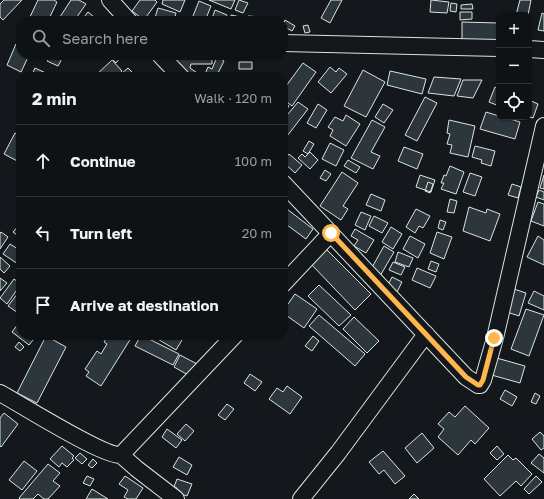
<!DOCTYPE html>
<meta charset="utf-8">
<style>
:root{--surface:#0f1215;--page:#1d2022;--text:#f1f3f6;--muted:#9b9ea0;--line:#2f3234}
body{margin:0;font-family:"Golos Text",sans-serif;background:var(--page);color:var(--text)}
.controls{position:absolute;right:12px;top:12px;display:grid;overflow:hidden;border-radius:8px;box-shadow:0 1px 3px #0004}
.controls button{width:36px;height:36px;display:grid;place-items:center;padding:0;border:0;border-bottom:1px solid var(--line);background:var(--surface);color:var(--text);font:20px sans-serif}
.stop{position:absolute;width:12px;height:12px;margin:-9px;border:3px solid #ffb74d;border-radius:50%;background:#fff}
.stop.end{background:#ffb74d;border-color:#fff;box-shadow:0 1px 4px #0008}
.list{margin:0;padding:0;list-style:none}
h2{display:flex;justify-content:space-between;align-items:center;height:52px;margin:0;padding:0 16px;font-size:17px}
h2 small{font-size:13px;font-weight:400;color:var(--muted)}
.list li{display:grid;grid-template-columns:26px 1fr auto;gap:12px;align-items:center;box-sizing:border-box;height:72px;padding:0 16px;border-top:1px solid var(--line)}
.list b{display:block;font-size:15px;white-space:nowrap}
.list em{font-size:13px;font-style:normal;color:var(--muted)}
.icon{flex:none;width:22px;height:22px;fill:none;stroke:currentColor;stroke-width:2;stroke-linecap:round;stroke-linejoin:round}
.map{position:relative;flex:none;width:544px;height:499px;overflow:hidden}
.search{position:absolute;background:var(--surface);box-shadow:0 1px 3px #0004;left:16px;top:16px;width:272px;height:44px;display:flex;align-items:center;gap:10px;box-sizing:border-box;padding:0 14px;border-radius:16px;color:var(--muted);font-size:15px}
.panel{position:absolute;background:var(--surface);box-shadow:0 1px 3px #0004;left:16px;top:72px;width:272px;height:268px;border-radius:16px}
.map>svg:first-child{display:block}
.building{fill:#2c363c;stroke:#d8e6dc}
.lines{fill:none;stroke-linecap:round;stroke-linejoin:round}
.minor-casing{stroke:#d8e6dc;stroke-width:18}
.minor{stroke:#14181c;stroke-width:16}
.route{stroke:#ffb74d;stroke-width:5}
</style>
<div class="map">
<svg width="544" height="499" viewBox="0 0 544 499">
<rect width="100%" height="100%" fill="#14181c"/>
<path class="building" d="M 4,0 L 22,0 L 3,20 L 0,17 L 0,4 Z
M 38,0 L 54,0 L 57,2 L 48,21 L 28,21 Z
M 71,0 L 79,0 L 86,4 L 74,21 L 60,21 L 58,20 Z
M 140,0 L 155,0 L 157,2 L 144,20 L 132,11 Z
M 163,0 L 185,0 L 180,12 L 162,4 Z
M 209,0 L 235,0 L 231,9 Z
M 239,0 L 248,3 L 243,13 L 235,10 Z
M 331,0 L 342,0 L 330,23 L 321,18 Z
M 431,0 L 449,2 L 447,13 L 430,12 Z
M 520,0 L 531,0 L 528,15 L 516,15 Z
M 199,1 L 211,6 L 205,21 L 191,21 Z
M 451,3 L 457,4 L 456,12 L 450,11 Z
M 472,4 L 473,9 L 461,9 L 461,5 Z
M 158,8 L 176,13 L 174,21 L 154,21 Z
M 215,10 L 227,15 L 225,21 L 211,21 Z
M 88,12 L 99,21 L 81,21 Z
M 460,12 L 472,12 L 472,19 L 460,20 Z
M 542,13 L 544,14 L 544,31 L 538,30 Z
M 231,15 L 245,18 L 245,21 L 230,21 Z
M 248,16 L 262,17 L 262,21 L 248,21 Z
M 285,20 L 295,26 L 292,31 L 283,26 Z
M 462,22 L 499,23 L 499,42 L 462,41 Z
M 308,25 L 310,32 L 305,33 L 303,26 Z
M 16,44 L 21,46 L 21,55 L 29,55 L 21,72 L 7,65 Z
M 50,55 L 64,55 L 58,66 L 47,61 Z
M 108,55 L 123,55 L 116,63 Z
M 178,57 L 212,57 L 212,64 L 191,64 L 190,68 L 203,77 L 189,77 L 175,65 Z
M 217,57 L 224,61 L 216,77 L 208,77 L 205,74 L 208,67 L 212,69 Z
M 112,60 L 122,71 L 116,77 L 94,77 Z
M 239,62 L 252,62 L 252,69 L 239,69 Z
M 303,63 L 316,72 L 292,106 L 283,99 L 283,90 Z
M 330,67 L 336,72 L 339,68 L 347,74 L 331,93 L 318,82 Z
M 35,68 L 50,75 L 50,77 L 31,77 Z
M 128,68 L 133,73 L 128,77 L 121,77 L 120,75 Z
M 363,70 L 385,82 L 366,117 L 344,106 Z
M 390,71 L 426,79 L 422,94 L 387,85 Z
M 434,77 L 461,79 L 454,96 L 428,93 Z
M 463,80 L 482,80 L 473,98 L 457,96 Z
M 495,87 L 499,89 L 499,106 L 489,102 Z
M 425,97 L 437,103 L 417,141 L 405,135 Z
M 529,100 L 538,104 L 533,118 L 529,117 Z
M 283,101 L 289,106 L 283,114 Z
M 298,102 L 308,109 L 284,140 L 283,120 Z
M 318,104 L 327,110 L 316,128 L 307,123 Z
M 383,104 L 393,110 L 384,123 L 375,117 Z
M 486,112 L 499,116 L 499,117 L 504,117 L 520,122 L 515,139 L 480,129 Z
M 346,115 L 360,124 L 346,146 L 330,136 L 333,130 L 328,127 L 335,117 L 343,121 Z
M 372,120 L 385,127 L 371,152 L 380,156 L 373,169 L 351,158 Z
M 449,120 L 475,126 L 468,157 L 450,153 L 452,145 L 447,144 L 450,134 L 447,133 Z
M 15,133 L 21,136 L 21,163 L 4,154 Z
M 309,141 L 314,144 L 308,154 L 303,151 Z
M 330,143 L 344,150 L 336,166 L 322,159 Z
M 475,146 L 495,151 L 491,166 L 481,163 L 482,160 L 472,157 Z
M 404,147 L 423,154 L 417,169 L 398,161 Z
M 310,152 L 318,160 L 310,169 L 298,158 L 302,154 L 305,157 Z
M 289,154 L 302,165 L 295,173 L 283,162 Z
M 348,160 L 360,167 L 356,173 L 344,166 Z
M 450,166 L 464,172 L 456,194 L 441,189 L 444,183 L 441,183 L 444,175 L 446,176 Z
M 325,170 L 331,174 L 326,181 L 320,178 Z
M 342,172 L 358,183 L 343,206 L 348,209 L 341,220 L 320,206 Z
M 470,173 L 482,177 L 475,196 L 463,192 Z
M 420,175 L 435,180 L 431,192 L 416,187 Z
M 544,175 L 544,189 L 540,188 Z
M 428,182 L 433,184 L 430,193 L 425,191 Z
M 512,184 L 521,187 L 518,198 L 508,195 Z
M 539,190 L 544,192 L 544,200 L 536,197 Z
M 371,194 L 385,200 L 381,211 L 366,205 Z
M 450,199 L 457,201 L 454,213 L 447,212 Z
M 538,202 L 544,204 L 544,226 L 531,221 Z
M 283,206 L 313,229 L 306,239 L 283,222 Z
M 469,207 L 486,213 L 487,209 L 500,214 L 490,241 L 463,231 Z
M 416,209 L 430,216 L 423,228 L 419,226 L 415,233 L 406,227 Z
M 361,212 L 371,216 L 365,230 L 355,225 Z
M 374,216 L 388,223 L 382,233 L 369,226 Z
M 440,220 L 446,222 L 443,230 L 438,228 Z
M 21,223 L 21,238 L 13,232 Z
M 391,227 L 402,234 L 393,249 L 382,242 Z
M 355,229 L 374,240 L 366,253 L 354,246 L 358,240 L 351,236 Z
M 1,232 L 8,237 L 0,249 L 0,233 Z
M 437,232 L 452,237 L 444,259 L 430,253 Z
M 410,236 L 425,244 L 418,258 L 403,249 Z
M 538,236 L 544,240 L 544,265 L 527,257 Z
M 10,244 L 21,251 L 21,266 L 3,254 Z
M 384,246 L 394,252 L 380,276 L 370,271 Z
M 326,249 L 371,294 L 355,310 L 311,264 Z
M 398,252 L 413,258 L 409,267 L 395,262 Z
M 0,257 L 10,266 L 4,273 L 0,269 Z
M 431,261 L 439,264 L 436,272 L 428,269 Z
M 393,262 L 405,267 L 401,275 L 389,270 Z
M 417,268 L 436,276 L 430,288 L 412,280 Z
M 392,277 L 402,282 L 396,294 L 386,289 Z
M 0,278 L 7,283 L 0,291 Z
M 14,279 L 21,284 L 7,304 L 0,298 Z
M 319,285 L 351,315 L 339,326 L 308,296 Z
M 21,289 L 21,315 L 8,306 Z
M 514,289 L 526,293 L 519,316 L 507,312 Z
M 534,291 L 544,296 L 544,310 L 528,303 Z
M 295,294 L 317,309 L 304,328 L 283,313 L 283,311 Z
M 526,309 L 544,315 L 529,356 L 511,349 Z
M 319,315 L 365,354 L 355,366 L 309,326 Z
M 354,317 L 379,341 L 367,353 L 343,329 Z
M 21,320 L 21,335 L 37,335 L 29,345 L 12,332 Z
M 108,335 L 133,335 L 101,386 L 86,376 L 89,372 L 85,369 L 97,351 L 101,354 L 107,344 L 104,342 Z
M 141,335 L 179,354 L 173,365 L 135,346 Z
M 151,335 L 173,335 L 182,340 L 176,350 Z
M 46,336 L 66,347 L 37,403 L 17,393 Z
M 313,336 L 319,341 L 312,351 L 305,346 Z
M 19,342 L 24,347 L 20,351 L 15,347 Z
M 180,355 L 197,364 L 190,376 L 174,367 Z
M 493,357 L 525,366 L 520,383 L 488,374 Z
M 250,374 L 262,382 L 255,391 L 244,383 Z
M 287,386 L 302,397 L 290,414 L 269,399 L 277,388 L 283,392 Z
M 505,390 L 517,397 L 512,406 L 500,399 Z
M 535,393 L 540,396 L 536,404 L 531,402 Z
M 227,404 L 234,409 L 225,420 L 218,415 Z
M 465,406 L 489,428 L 475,444 L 471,440 L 458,455 L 438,437 L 444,429 L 438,424 L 449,412 L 455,417 Z
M 4,413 L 18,424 L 1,447 L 0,446 L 0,418 Z
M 186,424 L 194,431 L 185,441 L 177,434 Z
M 167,429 L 182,440 L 176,448 L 162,437 Z
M 540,432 L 544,436 L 544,448 L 541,450 L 532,439 Z
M 422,433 L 434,448 L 417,463 L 405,448 Z
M 62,446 L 74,456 L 72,458 L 74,460 L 67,467 L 62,463 L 59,467 L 50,459 Z
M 497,446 L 504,454 L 497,460 L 490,453 Z
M 383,451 L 405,476 L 395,484 L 384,470 L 379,474 L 369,462 Z
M 80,453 L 87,459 L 82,464 L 75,458 Z
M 539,454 L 544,458 L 544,473 L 531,463 Z
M 508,455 L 513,460 L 516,458 L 532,474 L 521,486 L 516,481 L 500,496 L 484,479 Z
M 179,457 L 192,465 L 187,475 L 173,467 Z
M 93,459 L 97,463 L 92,468 L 88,465 Z
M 24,461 L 37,471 L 22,490 L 9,480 Z
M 48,464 L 60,473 L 53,481 L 60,486 L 48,499 L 44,499 L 38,494 L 33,499 L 20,499 L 19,498 Z
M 87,476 L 94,479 L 90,486 L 83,483 Z
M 125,476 L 143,488 L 136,499 L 128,499 L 124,497 L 128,490 L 119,484 Z
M 536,476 L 542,482 L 529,494 L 524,489 Z
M 177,479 L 192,484 L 187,496 L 176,492 L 177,488 L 174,487 Z
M 92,489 L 108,499 L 86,499 Z
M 414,494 L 419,499 L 409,499 Z"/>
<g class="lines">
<defs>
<path id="minor" d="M 110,0 L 129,21
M 283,43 L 499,48
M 529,49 L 544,50
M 160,55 L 181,77
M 283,183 L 466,377 L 478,385 L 480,385 L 483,380 L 495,338 L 544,126
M 283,284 L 331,233
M 0,393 C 20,404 104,457 121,455 L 235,335
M 121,455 L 137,469 L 176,499
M 301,499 L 338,453 L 426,334"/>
</defs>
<use href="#minor" class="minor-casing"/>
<use href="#minor" class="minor"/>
</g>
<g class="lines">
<path class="route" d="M 331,233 L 466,377 L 478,385 L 480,385 L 483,380 L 494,338"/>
</g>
</svg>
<div class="controls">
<button>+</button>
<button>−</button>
<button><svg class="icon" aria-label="locate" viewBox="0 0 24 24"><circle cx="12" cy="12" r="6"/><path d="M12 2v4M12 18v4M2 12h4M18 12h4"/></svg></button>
</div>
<div class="stop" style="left:331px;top:233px"></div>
<div class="stop end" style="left:494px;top:338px"></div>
<div class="search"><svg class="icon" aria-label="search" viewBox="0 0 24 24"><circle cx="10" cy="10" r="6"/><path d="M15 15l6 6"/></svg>Search here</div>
<section class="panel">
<h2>2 min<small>Walk · 120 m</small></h2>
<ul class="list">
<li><svg class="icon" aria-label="ahead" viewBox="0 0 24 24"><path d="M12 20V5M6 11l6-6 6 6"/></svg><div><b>Continue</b></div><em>100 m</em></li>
<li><svg class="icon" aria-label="left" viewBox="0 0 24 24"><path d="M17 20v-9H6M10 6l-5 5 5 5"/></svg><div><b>Turn left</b></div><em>20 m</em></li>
<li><svg class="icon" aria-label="arrive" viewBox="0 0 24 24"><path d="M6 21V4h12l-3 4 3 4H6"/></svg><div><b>Arrive at destination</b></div></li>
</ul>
</section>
</div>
